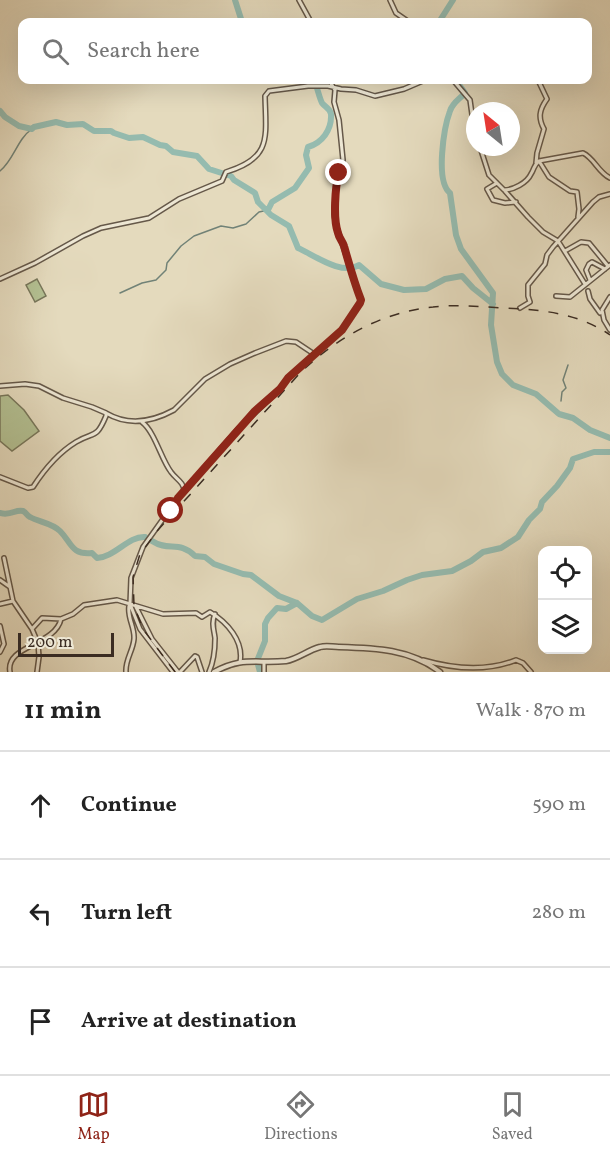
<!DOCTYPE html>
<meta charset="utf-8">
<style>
:root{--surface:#fff;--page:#f6f6f6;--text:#222;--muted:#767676;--line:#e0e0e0;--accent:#8f2418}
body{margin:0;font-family:Vollkorn,serif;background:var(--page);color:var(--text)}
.controls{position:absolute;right:18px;bottom:18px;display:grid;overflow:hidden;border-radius:12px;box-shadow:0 6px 24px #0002}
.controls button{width:54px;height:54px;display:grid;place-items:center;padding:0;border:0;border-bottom:2px solid var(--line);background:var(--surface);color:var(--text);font:30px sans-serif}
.compass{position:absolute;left:466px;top:102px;width:54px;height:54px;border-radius:50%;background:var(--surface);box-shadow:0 6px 24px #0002;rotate:330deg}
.scale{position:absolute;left:18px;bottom:15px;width:96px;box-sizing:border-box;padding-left:6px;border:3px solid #3b2c22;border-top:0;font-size:16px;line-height:21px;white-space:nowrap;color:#3b2c22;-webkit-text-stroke:4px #ede7d4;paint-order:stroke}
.stop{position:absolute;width:18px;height:18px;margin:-14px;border:4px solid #8f2418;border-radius:50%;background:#fff}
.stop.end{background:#8f2418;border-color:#fff;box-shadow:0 2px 6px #0008}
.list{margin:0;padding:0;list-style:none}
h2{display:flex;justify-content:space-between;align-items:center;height:78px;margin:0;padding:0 24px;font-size:26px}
h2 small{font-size:20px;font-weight:400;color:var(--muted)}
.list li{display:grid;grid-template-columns:39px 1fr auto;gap:18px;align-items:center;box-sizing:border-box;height:108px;padding:0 24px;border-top:2px solid var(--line)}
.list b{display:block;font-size:22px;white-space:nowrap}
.list em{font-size:20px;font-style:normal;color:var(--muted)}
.icon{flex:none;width:33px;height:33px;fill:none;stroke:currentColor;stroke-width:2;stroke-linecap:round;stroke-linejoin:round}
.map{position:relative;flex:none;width:610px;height:672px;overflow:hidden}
.search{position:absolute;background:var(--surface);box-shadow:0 6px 24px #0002;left:18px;right:18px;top:18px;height:66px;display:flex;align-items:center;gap:15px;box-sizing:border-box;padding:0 21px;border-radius:12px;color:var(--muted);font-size:22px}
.sheet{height:402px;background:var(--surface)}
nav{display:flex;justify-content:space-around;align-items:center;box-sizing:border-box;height:84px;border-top:2px solid var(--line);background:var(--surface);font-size:16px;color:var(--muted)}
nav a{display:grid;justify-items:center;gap:3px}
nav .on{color:var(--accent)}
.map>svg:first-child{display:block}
.green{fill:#b3c092;stroke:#77765a;stroke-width:1.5}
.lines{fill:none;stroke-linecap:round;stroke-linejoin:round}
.stream{stroke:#718277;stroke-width:1.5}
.river{stroke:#95bbaf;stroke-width:6}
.minor-casing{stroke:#655849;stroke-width:6}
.tertiary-casing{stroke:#655849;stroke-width:7}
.minor{stroke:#ede7d4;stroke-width:3}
.tertiary{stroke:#ede7d4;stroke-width:4}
.rail{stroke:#3b2c22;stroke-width:1.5;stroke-dasharray:10 10;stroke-linecap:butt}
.route{stroke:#8f2418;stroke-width:8}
</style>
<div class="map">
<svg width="610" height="672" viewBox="0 0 610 672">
<rect width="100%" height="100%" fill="#e4dabd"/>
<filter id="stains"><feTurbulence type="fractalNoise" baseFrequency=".00333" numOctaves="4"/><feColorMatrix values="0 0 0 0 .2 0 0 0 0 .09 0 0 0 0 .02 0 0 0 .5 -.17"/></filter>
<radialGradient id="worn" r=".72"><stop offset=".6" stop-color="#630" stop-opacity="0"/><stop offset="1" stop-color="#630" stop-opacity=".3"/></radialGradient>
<path class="green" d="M 37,279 L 46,296 L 35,302 L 26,285 Z
M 8,395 L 24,410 L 39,431 L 12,451 L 0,441 L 0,396 Z"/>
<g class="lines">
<path class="stream" d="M 0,171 C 14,160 17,139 32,129
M 120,293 L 142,283 L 156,280 L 166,270 L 167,263 L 181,246 L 194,236 L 221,226 L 233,228 L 246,224 L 259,212 L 268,210
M 561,401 L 562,392 L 566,388 L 563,380 L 568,365"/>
<path class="river" d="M 235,0 L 242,22
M 439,22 L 453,0
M 457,82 L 465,93 C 460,99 453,102 450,111 C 444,127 435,181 450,193 L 456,235 L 461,249 L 493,293 L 491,325 L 497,362 L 502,374 L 513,385 L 536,394 L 559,414 L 573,418 L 590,430 L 610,438
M 0,111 L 5,117 L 19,126 L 32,129 L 34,127 L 56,122 L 67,125 L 83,124 L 94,131 L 111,131 L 114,133 L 129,138 L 143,137 L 160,145 L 166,146 L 173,152 L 197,156 L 209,169 L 231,176 L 234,180 L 255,193 L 258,202 L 271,215 L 289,226 L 298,248 C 314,255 342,276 359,265 L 381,284 L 404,290 L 426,289 L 445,279 L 462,276 L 473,288 L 493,304
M 268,210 L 272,202 L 295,188 L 309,168 L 306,155 L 308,147 C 322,143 332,130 331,114 C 330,108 325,107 322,103 C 319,97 317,86 314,80
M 0,513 C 12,516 15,509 23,511 C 27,513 26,515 30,517 C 39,522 52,523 60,531 C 72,543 71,555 92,553 L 97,558 C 115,557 128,536 145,537
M 152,541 C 169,552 179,540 195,556 L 205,557 L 214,564 L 243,574 L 251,575 L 279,596 L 297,603 L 312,616 L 322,620 L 357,599 L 383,591 L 407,580 L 422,575 L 452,571 L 471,561 L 483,552 L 501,548 L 518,537 L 529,520 L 540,509 L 542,502 L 557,486 L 570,468 L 573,459 L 594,452 L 610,452
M 260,672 L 257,661 L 265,641 L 265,624 L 268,618 L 277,608 L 286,609 L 297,603"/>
<defs>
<path id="minor" d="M 299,0 L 311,22
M 390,0 L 396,13 L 409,22
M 453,80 L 470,100 L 475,136
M 480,147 L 489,175 L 504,190 C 513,190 527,183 531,174 C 535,168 533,166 539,161 L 583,153 C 594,158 598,172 610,178
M 539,161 L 549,177 L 570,191 L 577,192 L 579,209 L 578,217
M 536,163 L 537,153 L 544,129 C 538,118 539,110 547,99 L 538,80
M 497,183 L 487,189 L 493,200 L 505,203 L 516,202
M 505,191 L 528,217 L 543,232 L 558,241 L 585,284
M 565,251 L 581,242 L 589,243 L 608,266
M 0,279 L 35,263 L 83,236 L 101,228 L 149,218 L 179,199 L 222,181 L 226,172 C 272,158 266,138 265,96 L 269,91 L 308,86 L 328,86 L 341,89 L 356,90 L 375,96 L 404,89 L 425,80
M 590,280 L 586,270 L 589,264 L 592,262 L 605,269
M 588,291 L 590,299 L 600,313
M 556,296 L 570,297 L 610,265
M 610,297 L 602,310 L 604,320 L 610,330
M 520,308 L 530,302 L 528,296 L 528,285 L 545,264 L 547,255 L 553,247 L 593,202 L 599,197 L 610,194
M 0,386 L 25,384 L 39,386 L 63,398 L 92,407 L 106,413 L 106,416 C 96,440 94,431 76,442 C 58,453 44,470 33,487 L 28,488 L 0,477
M 106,413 C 128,426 152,422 174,410 L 205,379 L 230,364 L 255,353 L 286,341 L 296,342 L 314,354
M 142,422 C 155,432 161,459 171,472 C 176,479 184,482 184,491
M 4,558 L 13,601
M 0,580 L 10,587
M 0,604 L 13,601 L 32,629 L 38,643 L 39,657 L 37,672
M 136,607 L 152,639 L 178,672
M 0,626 L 4,644 L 0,652
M 32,629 L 42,618 L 61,619 L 73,614 L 84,605 L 117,600 L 163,614 L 196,613 L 202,617 L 210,612 C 227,622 244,641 240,662
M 423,660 C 454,669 486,672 516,660 L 523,663 L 531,672
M 264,662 L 264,672
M 10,672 C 5,645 55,646 61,619
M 126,672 C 125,660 133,651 134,639 C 135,627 127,618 129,606
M 173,672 L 140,629 L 130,604 L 131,578 L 143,547 L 178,498 L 238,429 L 280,389 L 288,378 L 342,330 L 360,303 L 361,300 L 336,225 L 334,214 L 337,178 L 343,160 L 339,120 L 334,102 L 335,90 L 329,80
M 180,672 L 195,656 L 197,657 L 202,672
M 209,672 C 214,661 215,650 215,638 C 214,630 211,623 215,614"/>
<path id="tertiary" d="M 214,672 C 243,656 256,664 286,661 C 298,659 308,650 320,647 C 327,645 332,647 339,647 C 375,648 411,649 440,672"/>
</defs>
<use href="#minor" class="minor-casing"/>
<use href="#tertiary" class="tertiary-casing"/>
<use href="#minor" class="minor"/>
<use href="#tertiary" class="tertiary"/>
<path class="rail" d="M 175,672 L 143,629 L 134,606 L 133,577 L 140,554 L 158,530 L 300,373 C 336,338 382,312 433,307 C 457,304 481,307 506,308 C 543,310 578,313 610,335"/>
</g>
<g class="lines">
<path class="route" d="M 171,511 L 178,498 L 255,411 L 280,389 L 288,378 L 342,330 L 360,303 L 361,300 C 354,282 349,264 344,246 C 343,242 339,238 338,233 C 333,219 335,187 339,173"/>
</g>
<rect width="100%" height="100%" filter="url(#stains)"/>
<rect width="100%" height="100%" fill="url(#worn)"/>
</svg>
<div class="controls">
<button><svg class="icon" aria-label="locate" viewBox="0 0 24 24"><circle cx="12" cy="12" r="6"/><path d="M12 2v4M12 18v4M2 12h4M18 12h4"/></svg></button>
<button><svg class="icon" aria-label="layers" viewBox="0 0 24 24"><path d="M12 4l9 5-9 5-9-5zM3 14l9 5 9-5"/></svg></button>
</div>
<svg class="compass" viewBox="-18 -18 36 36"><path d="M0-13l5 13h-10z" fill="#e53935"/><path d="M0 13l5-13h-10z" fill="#767676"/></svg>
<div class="scale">200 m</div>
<div class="stop" style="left:171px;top:511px"></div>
<div class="stop end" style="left:339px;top:173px"></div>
<div class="search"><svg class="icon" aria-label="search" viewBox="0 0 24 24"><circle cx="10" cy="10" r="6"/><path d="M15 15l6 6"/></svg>Search here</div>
</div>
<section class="sheet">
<h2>11 min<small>Walk · 870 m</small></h2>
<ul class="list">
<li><svg class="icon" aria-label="ahead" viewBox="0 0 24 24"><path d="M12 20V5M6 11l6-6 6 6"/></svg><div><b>Continue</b></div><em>590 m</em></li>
<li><svg class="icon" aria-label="left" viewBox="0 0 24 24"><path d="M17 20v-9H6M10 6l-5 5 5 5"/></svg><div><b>Turn left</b></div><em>280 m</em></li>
<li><svg class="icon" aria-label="arrive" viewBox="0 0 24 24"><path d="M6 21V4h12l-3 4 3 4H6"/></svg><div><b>Arrive at destination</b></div></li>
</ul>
</section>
<nav>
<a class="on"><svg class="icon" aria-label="map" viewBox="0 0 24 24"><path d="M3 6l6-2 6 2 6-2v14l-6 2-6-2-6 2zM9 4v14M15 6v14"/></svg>Map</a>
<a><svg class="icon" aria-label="directions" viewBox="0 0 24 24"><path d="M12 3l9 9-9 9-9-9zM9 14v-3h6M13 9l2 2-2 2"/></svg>Directions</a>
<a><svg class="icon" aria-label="saved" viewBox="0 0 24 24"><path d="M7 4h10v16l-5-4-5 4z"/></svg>Saved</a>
</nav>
